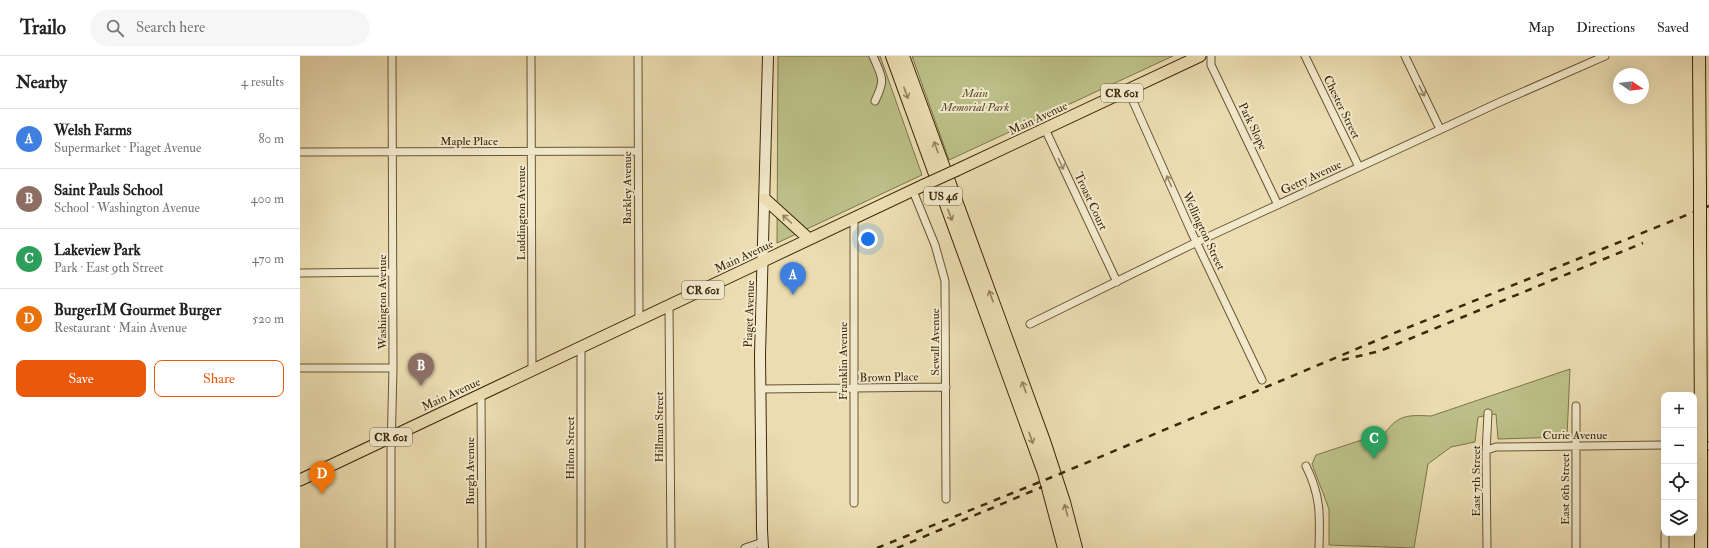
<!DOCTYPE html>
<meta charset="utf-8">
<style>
:root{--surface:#fff;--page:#f6f6f6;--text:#222;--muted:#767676;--line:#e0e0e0;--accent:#ea580c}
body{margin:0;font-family:"IM FELL Double Pica",serif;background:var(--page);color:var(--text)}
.controls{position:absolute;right:12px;bottom:12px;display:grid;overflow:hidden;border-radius:8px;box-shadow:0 4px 16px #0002}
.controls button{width:36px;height:36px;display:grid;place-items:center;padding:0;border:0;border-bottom:1px solid var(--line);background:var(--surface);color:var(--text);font:20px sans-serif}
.compass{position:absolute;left:1313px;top:12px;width:36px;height:36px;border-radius:50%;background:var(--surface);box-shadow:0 4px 16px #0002;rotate:103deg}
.you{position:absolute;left:568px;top:183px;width:14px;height:14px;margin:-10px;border:3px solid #fff;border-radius:50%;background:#1a73e8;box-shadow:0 0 0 6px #1a73e833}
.badge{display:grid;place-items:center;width:26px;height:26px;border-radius:50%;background:var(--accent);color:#fff;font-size:13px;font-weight:700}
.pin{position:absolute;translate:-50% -33px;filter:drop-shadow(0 1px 2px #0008)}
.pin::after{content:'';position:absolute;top:21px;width:14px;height:12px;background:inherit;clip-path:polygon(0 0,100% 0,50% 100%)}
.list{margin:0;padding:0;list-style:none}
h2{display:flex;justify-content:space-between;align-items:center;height:52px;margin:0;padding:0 16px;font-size:17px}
h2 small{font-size:13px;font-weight:400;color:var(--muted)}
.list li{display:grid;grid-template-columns:26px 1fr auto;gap:12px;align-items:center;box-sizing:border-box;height:60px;padding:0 16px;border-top:1px solid var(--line)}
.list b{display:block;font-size:15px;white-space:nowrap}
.list p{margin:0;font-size:13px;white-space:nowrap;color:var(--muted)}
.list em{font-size:13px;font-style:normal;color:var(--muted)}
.actions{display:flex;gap:8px;padding:12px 16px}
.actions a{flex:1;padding:9px 0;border:1px solid var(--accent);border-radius:8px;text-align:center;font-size:14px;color:var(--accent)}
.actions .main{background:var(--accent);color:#fff}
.icon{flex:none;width:22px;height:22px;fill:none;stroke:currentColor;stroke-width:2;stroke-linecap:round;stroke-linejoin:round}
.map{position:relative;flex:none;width:1409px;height:492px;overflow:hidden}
header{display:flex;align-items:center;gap:24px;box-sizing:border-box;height:56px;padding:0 20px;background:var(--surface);border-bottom:1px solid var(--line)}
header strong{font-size:19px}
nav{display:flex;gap:22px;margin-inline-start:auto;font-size:14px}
.search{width:280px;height:36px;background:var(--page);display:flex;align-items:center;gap:10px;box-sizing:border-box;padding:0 14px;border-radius:22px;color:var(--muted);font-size:15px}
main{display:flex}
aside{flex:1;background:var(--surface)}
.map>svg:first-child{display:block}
.green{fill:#bcc088;stroke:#7c7448}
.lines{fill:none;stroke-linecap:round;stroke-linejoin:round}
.street-casing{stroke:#685533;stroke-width:9}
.secondary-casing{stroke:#3c2809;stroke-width:12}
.primary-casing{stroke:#3c2809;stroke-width:13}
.highway-casing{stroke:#3c2809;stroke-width:14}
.street{stroke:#f2e9cc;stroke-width:7}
.secondary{stroke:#f2e9cc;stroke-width:10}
.primary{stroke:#ebddb1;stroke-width:11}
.highway{stroke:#ebddb1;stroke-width:12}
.rail{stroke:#3c2809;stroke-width:2.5;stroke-dasharray:7 7;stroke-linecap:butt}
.primary-bridge-casing{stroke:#3c2809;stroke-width:13;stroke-linecap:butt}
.highway-bridge-casing{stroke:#3c2809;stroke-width:14;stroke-linecap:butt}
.primary-bridge{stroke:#ebddb1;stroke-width:11}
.highway-bridge{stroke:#ebddb1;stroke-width:12}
.oneway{stroke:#97886a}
.oneway2{stroke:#94825d}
.labels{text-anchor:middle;stroke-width:4;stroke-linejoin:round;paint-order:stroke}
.shield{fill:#f2e9cc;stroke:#736244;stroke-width:1}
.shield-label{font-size:11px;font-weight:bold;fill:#3c2809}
.park-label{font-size:12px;font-style:italic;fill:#5c4e29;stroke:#f2e9cc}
.street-label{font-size:12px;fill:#3c2809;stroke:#f2e9cc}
</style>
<header>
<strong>Trailo</strong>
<div class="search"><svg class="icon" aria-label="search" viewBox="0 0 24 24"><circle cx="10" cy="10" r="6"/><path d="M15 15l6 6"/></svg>Search here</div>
<nav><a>Map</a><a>Directions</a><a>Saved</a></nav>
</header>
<main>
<aside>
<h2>Nearby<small>4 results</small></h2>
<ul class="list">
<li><span class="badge" style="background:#3f7fe0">A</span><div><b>Welsh Farms</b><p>Supermarket · Piaget Avenue</p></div><em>80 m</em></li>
<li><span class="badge" style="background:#8d6e63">B</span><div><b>Saint Pauls School</b><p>School · Washington Avenue</p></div><em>400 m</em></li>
<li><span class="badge" style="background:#2e9e5b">C</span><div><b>Lakeview Park</b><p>Park · East 9th Street</p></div><em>470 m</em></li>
<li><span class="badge" style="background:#e8710a">D</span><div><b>BurgerIM Gourmet Burger</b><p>Restaurant · Main Avenue</p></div><em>520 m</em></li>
</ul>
<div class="actions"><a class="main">Save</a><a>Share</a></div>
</aside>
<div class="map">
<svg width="1409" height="492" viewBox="0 0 1409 492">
<rect width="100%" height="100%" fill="#ebddb1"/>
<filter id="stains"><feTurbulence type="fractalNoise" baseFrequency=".005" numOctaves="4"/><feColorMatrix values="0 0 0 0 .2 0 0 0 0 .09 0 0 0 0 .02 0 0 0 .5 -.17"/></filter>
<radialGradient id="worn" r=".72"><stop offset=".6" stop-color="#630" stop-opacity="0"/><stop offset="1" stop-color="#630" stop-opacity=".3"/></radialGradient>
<path class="green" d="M 478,0 L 580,0 L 622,119 L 477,187 Z
M 612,0 L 873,0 L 649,104 Z
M 1270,313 L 1267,381 L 1198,383 L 1196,358 L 1178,361 L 1175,386 L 1151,391 L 1128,408 L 1114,492 L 1029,489 L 1029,453 L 1012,408 L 1016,399 L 1086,376 C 1098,358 1111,359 1131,360 Z"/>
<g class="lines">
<defs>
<path id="street" d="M 231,0 L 232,315
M 338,0 L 339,264
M 573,0 C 582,22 586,22 575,45
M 911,0 L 911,9 L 978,149
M 1005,0 L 1059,111
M 1105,0 L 1140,73
M 828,34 L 891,175 L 962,324
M 745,73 L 817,226
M 0,96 L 338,95
M 613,135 L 635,189 L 645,225 L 646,443
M 0,217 L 93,216
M 369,250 L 371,492
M 730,268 L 897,186 L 1200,46 L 1305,0
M 0,312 L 93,312
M 461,333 L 646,331
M 181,339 L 182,492
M 1276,350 L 1276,492
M 1394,390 L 1409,390
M 1187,394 L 1196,391 L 1364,389
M 1006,410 C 1021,440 1020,460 1019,492
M 554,447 L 554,162
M 1365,477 L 1365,492
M 91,492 L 91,395 L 93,312 L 92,0
M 281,492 L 281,291
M 445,492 L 463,486
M 1187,492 L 1186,397 L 1188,357"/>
<path id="secondary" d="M 463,492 L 462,474 L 460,299 L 468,0"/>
<path id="primary" d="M 657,114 L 900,0
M 465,143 L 509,183
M 0,424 L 624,129"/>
<path id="highway" d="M 592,0 L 744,417 L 764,492
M 603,0 L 744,385 L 764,446 L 776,492
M 1399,0 L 1400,132
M 1400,187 L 1401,380
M 1401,401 L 1401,492"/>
</defs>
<use href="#street" class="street-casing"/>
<use href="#secondary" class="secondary-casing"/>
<use href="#primary" class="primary-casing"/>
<use href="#highway" class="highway-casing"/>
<use href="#street" class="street"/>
<use href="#secondary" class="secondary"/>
<use href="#primary" class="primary"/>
<use href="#highway" class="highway"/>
<path class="rail" d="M 1042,304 L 1080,295 L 1343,187
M 577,492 L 762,417 L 1092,278 L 1409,150
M 597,492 L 742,431"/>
<defs>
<path id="primary-bridge" d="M 624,129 L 657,114"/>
<path id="highway-bridge" d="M 1400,132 L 1400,187
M 1401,380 L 1401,401"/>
</defs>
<use href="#primary-bridge" class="primary-bridge-casing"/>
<use href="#highway-bridge" class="highway-bridge-casing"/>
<use href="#primary-bridge" class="primary-bridge"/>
<use href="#highway-bridge" class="highway-bridge"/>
</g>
<defs><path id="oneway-shaft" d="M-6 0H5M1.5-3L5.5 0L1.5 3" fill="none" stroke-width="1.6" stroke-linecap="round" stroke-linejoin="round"/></defs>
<g class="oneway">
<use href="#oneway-shaft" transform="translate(1122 35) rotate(64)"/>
<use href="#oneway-shaft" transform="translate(761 108) rotate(65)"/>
<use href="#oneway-shaft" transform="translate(869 125) rotate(-114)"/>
</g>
<g class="oneway2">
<use href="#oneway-shaft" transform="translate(606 37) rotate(70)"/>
<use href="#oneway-shaft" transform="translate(636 91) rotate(-110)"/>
<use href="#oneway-shaft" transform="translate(650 159) rotate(70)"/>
<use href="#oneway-shaft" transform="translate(487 163) rotate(-138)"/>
<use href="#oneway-shaft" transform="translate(691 240) rotate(-110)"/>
<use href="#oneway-shaft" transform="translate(724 331) rotate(-110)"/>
<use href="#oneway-shaft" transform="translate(731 382) rotate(71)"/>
<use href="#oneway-shaft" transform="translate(766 454) rotate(-105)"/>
</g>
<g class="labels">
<g class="shield">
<rect x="801" y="28" width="42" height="18" rx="3"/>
<rect x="624" y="131" width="38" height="18" rx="3"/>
<rect x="382" y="225" width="42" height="18" rx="3"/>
<rect x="70" y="372" width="42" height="18" rx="3"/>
</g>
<g class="shield-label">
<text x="822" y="41">CR 601</text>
<text x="643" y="144">US 46</text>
<text x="403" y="238">CR 601</text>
<text x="91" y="385">CR 601</text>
</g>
<g class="park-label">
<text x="675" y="41">Main<tspan x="675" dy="14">Memorial Park</tspan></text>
</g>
<g class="street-label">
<text transform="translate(1042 51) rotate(64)" y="4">Chester Street</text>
<text transform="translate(738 62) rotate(-25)" y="4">Main Avenue</text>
<text transform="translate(953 70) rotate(64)" y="4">Park Slope</text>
<text x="169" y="89">Maple Place</text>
<text transform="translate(1011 121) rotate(-25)" y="4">Getty Avenue</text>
<text transform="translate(327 132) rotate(-90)" y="4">Barkley Avenue</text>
<text transform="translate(791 145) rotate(65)" y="4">Troast Court</text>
<text transform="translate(221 157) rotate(-90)" y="4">Luddington Avenue</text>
<text transform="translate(904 175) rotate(65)" y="4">Wellington Street</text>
<text transform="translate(444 200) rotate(-25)" y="4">Main Avenue</text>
<text transform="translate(82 246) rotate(-90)" y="4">Washington Avenue</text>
<text transform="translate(449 258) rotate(-88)" y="4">Piaget Avenue</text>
<text transform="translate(635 286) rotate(-90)" y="4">Sewall Avenue</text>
<text transform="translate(543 305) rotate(-90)" y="4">Franklin Avenue</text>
<text transform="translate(589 321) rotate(-1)" y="4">Brown Place</text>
<text transform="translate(151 338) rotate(-25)" y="4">Main Avenue</text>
<text transform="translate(359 371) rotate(-90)" y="4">Hillman Street</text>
<text x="1275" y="383">Curie Avenue</text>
<text transform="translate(270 392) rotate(-90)" y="4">Hilton Street</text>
<text transform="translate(170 415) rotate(-90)" y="4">Burgh Avenue</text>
<text transform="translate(1176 425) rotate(-90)" y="4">East 7th Street</text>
<text transform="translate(1265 433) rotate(-90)" y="4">East 6th Street</text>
</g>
</g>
<rect width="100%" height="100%" filter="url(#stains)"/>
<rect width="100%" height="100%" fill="url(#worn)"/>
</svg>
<div class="controls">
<button>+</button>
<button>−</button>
<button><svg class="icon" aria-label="locate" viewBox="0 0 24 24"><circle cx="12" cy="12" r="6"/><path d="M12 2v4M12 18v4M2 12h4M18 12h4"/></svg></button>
<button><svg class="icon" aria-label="layers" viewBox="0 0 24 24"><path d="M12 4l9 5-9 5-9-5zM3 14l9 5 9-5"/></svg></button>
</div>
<svg class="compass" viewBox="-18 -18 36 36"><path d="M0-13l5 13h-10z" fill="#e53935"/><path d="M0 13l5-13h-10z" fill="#767676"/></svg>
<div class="you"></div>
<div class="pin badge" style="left:493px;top:239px;background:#3f7fe0">A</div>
<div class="pin badge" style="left:121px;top:330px;background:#8d6e63">B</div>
<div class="pin badge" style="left:1074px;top:403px;background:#2e9e5b">C</div>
<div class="pin badge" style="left:22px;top:438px;background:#e8710a">D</div>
</div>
</main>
